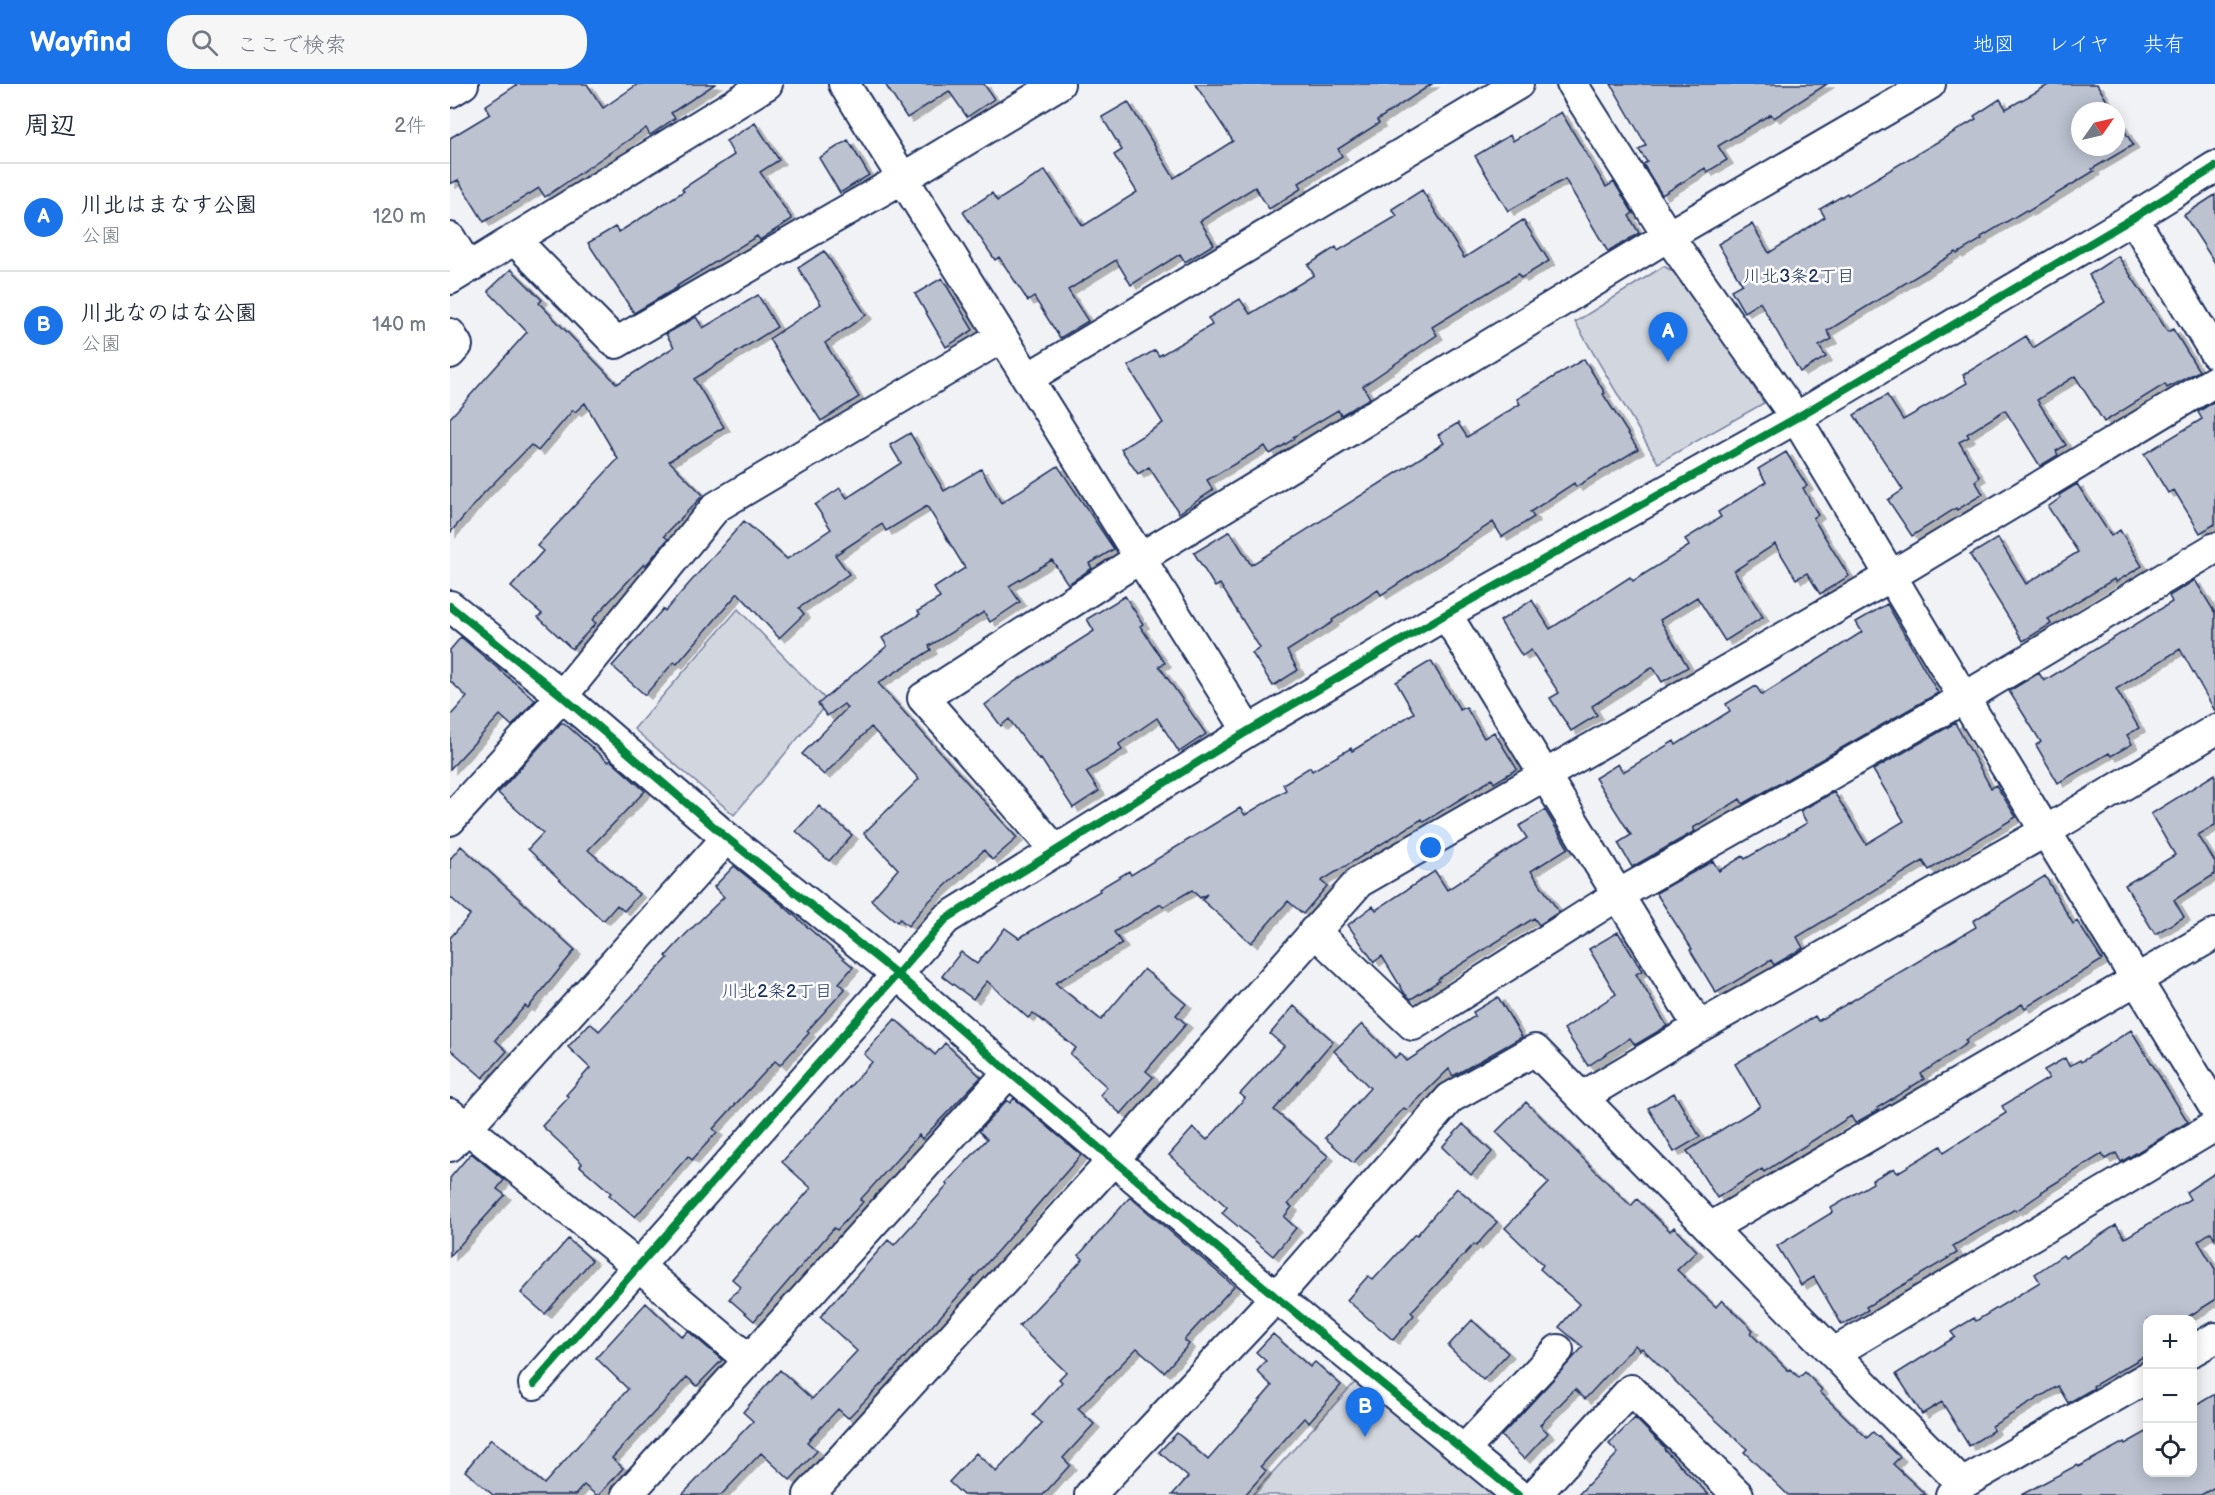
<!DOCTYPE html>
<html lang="ja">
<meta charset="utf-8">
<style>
:root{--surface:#fff;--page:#f6f6f7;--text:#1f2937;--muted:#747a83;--line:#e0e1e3;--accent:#1a73e8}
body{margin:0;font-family:"Balsamiq Sans","Klee One",sans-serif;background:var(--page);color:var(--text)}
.controls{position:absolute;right:18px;bottom:18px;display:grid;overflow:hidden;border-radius:12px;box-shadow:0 3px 15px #0003}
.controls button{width:54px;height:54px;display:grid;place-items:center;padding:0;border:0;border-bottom:2px solid var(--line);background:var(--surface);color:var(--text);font:30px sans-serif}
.compass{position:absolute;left:1621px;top:18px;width:54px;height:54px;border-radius:50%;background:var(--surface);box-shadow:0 3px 15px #0003;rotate:56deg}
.you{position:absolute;left:981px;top:764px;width:21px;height:21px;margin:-15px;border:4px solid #fff;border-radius:50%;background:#1a73e8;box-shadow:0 0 0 9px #1a73e833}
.badge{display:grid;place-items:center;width:39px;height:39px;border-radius:50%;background:var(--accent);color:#fff;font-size:20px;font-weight:700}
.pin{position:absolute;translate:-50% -50px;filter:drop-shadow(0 2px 3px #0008)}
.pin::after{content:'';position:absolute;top:32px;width:21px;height:18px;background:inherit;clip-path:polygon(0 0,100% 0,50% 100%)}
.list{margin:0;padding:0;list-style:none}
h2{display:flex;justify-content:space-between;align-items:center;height:78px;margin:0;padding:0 24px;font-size:26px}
h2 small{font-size:20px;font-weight:400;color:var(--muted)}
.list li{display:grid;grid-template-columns:39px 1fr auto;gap:18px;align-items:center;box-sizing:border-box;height:108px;padding:0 24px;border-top:2px solid var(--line)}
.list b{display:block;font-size:22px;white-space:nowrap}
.list p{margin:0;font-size:20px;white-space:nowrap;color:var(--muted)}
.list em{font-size:20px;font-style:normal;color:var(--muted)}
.icon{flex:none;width:33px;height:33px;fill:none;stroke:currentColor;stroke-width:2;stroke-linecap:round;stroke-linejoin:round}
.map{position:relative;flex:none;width:1765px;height:1411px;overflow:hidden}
header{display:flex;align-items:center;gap:36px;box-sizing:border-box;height:84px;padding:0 30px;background:var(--accent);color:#fff}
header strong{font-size:28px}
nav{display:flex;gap:33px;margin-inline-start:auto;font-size:21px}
.search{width:420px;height:54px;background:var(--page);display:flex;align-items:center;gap:15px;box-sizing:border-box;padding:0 21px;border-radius:24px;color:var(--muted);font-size:22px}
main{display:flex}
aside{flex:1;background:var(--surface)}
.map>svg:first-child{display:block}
.green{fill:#d2d6df;stroke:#76829e;stroke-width:1.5}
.building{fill:#bcc2d0;stroke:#1b2f5e;stroke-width:1.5;filter:url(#shadow)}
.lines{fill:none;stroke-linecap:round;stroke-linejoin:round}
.street-casing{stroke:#1b2f5e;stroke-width:34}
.street{stroke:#fff;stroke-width:30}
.cycleway-casing{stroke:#fff;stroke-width:11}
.cycleway{stroke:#00873e;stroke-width:8}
.labels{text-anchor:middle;stroke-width:5;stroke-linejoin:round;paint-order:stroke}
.neighbourhood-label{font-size:18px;fill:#1b2f5e;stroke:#fff}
</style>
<header>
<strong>Wayfind</strong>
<div class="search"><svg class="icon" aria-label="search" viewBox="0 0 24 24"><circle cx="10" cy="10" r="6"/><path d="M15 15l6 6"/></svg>ここで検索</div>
<nav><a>地図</a><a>レイヤ</a><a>共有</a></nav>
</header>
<main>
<aside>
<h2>周辺<small>2件</small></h2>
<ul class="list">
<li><span class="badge">A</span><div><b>川北はまなす公園</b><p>公園</p></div><em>120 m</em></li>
<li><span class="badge">B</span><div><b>川北なのはな公園</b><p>公園</p></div><em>140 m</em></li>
</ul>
</aside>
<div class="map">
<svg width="1765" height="1411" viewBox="0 0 1765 1411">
<defs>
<filter id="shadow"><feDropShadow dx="6" dy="4" stdDeviation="0" flood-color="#0004"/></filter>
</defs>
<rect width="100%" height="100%" fill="#f1f2f5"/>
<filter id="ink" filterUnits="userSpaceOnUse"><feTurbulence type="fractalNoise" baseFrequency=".0167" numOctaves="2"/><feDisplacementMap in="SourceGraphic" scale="12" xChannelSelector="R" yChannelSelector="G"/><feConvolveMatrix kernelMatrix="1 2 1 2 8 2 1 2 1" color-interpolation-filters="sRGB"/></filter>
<g filter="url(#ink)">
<path class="green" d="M 1214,182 L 1234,195 L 1314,319 L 1208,379 L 1125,238 Z
M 288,525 L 378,618 L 284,731 L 184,645 Z
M 907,1296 L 1045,1411 L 802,1411 Z"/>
<path class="building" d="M 68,0 L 137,0 L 153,24 L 188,0 L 265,0 L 221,29 L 225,34 L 200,51 L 196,44 L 95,113 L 89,104 L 34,138 L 8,96 L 0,100 L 0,54 L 40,30 L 35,22 Z
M 435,0 L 534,0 L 544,15 L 517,33 L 499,7 L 457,34 Z
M 745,0 L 982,0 L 927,36 L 929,39 L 888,65 L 892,72 L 849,99 L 852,104 L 819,125 L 805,103 L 750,137 L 764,160 L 735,178 L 730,170 L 681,201 L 666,176 L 618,206 L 638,237 L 610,254 L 584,213 L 578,217 L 549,173 L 545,176 L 513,128 L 542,109 L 547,117 L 595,86 L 633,142 L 687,108 L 664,71 L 672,66 L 652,33 L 678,18 L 724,94 L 783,57 Z
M 1161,0 L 1377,0 L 1324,34 L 1321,30 L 1268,62 L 1277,76 L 1257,88 L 1255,84 L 1212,111 L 1193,80 L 1197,78 L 1189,66 L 1196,61 Z
M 1600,0 L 1647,0 L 1663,27 L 1630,27 L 1630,63 L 1666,63 L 1666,32 L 1683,61 L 1642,85 L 1644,87 L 1577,128 L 1576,126 L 1531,153 L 1532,155 L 1507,170 L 1506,168 L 1377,247 L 1382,255 L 1369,262 L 1376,273 L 1350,288 L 1310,218 L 1294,228 L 1281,206 L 1292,200 L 1268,160 L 1302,140 L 1319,169 L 1375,133 L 1370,125 L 1397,109 L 1398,111 L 1526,35 L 1524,32 L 1550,15 L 1556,25 Z
M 1111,28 L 1156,103 L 1164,98 L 1183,129 L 1179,132 L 1189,149 L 1158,168 L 1115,95 L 1058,127 L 1025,72 L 1060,51 L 1063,57 Z
M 305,39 L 329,76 L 310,88 L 342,135 L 310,156 L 307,152 L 227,202 L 228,203 L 184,229 L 138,159 L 165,143 L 169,148 L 234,107 L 232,105 L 284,71 L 276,57 Z
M 398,56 L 419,91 L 390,109 L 369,74 Z
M 972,106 L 1014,174 L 1073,136 L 1099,177 L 1071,194 L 1068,190 L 982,243 L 987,251 L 913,302 L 920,314 L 891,331 L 888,326 L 843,353 L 844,355 L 820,370 L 815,362 L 757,396 L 763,406 L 729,429 L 699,383 L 688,390 L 671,365 L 713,339 L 678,282 L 705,266 L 709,272 L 762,241 L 758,234 L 790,215 L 800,230 L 864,191 L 858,181 L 886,163 L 888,167 L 947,132 L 942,125 Z
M 1765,111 L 1765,179 L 1734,131 Z
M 374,167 L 416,231 L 375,259 L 409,313 L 371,337 L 319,255 L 371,220 L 348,184 Z
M 1668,172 L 1718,248 L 1723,245 L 1749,287 L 1717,304 L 1715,300 L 1654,338 L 1625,292 L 1587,316 L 1616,361 L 1606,367 L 1608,371 L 1590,382 L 1555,326 L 1517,350 L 1519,353 L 1509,358 L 1530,393 L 1525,397 L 1533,410 L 1507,426 L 1506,424 L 1462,452 L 1438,416 L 1453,406 L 1404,331 L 1437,311 L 1453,336 L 1517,299 L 1513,291 L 1576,252 L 1583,264 L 1655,218 L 1639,191 Z
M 61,185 L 92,216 L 89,219 L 167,300 L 224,263 L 216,250 L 246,233 L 253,244 L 308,211 L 327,243 L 244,295 L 274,343 L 219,377 L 253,411 L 214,452 L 218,455 L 196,481 L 194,480 L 142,536 L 146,539 L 122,565 L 88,533 L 92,530 L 61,503 L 93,467 L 87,462 L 168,375 L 135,319 L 125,328 L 123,326 L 88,367 L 81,361 L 32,411 L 0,449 L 0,334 L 77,248 L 38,207 Z
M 492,194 L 523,246 L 496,263 L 465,210 Z
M 1134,275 L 1155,309 L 1153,310 L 1188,365 L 1126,403 L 1124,399 L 1080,428 L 1084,433 L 1052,453 L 1043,438 L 931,511 L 928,506 L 882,536 L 883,538 L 837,567 L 848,586 L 823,602 L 802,569 L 810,564 L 770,500 L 765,503 L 744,469 L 780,447 L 801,481 L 994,359 L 988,351 L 1008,339 L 1017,353 L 1070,320 L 1067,315 Z
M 1765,317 L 1765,440 L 1750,449 L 1724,406 L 1718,409 L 1694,370 L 1752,335 L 1748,328 Z
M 460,349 L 494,407 L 531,385 L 551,419 L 608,382 L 664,465 L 639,480 L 642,484 L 618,500 L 602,476 L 559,502 L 570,518 L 540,538 L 534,528 L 479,562 L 481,566 L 428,599 L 567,754 L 542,776 L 534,766 L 477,819 L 458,842 L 450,835 L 447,838 L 421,816 L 448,785 L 414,749 L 469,695 L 421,643 L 374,691 L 352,670 L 397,624 L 394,620 L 377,632 L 368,620 L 437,562 L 432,554 L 470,530 L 468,527 L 490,514 L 484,504 L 515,484 L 477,422 L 436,447 L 432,440 L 385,471 L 399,490 L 349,524 L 354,530 L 329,554 L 288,509 L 227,580 L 224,578 L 195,611 L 162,582 L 213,525 L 215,527 L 294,437 L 337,475 L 381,445 L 365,421 L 390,404 L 397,414 L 451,379 L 440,361 Z
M 1336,368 L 1357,402 L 1353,404 L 1368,431 L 1363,434 L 1399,492 L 1370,510 L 1357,489 L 1346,495 L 1325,460 L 1284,487 L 1313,533 L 1275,557 L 1247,513 L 1210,536 L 1238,583 L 1212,598 L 1203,583 L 1142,622 L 1147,631 L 1121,647 L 1100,614 L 1109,609 L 1081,566 L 1072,572 L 1050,537 L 1082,516 L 1100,545 L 1180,493 L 1183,497 L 1239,462 L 1235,455 L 1271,433 L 1268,428 L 1316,398 L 1308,385 Z
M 1627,400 L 1661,452 L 1670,446 L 1692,482 L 1666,498 L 1664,495 L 1598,535 L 1601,540 L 1573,557 L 1520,471 L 1548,454 L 1576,500 L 1628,468 L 1598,423 L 1610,414 L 1609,411 Z
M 1745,496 L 1765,529 L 1765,627 L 1730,565 L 1666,605 L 1689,644 L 1677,651 L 1682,660 L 1661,672 L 1659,669 L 1608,699 L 1586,661 L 1591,658 L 1559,607 L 1589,589 L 1594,597 L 1722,518 L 1719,512 Z
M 675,512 L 693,540 L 690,542 L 715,579 L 709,582 L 756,650 L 729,668 L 707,634 L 669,660 L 672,666 L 636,688 L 649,707 L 623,724 L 591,675 L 589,676 L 559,635 L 551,642 L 535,621 L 564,598 L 644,547 L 637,535 Z
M 1437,520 L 1488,609 L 1293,720 L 1290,715 L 1243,744 L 1245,747 L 1182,783 L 1168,759 L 1181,751 L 1145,694 L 1168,680 L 1173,688 L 1224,657 L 1226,661 L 1280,627 L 1276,620 L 1306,602 L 1312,611 L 1412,548 L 1406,538 Z
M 11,553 L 85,616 L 62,642 L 50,631 L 0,685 L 0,632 L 17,613 L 0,597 L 0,566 Z
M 981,577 L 1010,626 L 1016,623 L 1034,654 L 1044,648 L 1067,685 L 1044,699 L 1042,695 L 974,738 L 972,735 L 871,797 L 877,802 L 853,830 L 838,817 L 801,859 L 752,816 L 757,810 L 750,814 L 742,806 L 713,823 L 711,820 L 664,848 L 672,860 L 605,899 L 651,936 L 694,885 L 736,920 L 726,931 L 736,940 L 696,987 L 703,993 L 671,1030 L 650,1011 L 657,1003 L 620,970 L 626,964 L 583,929 L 578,934 L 537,897 L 523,915 L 492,892 L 511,868 L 527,880 L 555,844 L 569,854 L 650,807 L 649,805 L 679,787 L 681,791 L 790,724 L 795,731 L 836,706 L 833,700 L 860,683 L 862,687 L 901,664 L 902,667 L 964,629 L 946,598 Z
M 111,639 L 114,639 L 158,678 L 160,676 L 195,707 L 138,766 L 189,810 L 174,827 L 167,821 L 154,836 L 151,835 L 78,765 L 93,749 L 48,709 Z
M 1505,639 L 1541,704 L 1546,701 L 1566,733 L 1479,786 L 1473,777 L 1347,853 L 1353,864 L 1324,881 L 1321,876 L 1266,909 L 1240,866 L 1242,865 L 1206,809 L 1263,777 L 1269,787 L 1293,772 L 1295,775 L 1357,739 L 1350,727 L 1384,708 L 1416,760 L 1454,737 L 1423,686 Z
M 1765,690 L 1765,741 L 1748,751 L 1765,778 L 1765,790 L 1724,816 L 1734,833 L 1705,850 L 1675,801 L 1725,771 L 1701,730 Z
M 369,722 L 402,751 L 379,777 L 346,747 Z
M 1095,726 L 1118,764 L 1081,787 L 1109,828 L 1089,841 L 1084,834 L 988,895 L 989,897 L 961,915 L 955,910 L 932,872 L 924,878 L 898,841 L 923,822 L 926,826 L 985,787 L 997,806 L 1077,754 L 1069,742 Z
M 11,762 L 125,866 L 78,924 L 75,922 L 45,956 L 57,967 L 33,994 L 0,965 L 0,854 L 20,831 L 0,813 L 0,775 Z
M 284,782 L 330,819 L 403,883 L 389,899 L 395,905 L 357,947 L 359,949 L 330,981 L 325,977 L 263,1045 L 267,1048 L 242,1076 L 238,1072 L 185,1133 L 159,1111 L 161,1109 L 130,1082 L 132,1079 L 92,1042 L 119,1013 L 116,1011 L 140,984 L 118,963 L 140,939 L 149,947 L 218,874 L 216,872 L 235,851 L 274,813 L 264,803 Z
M 1595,792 L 1623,840 L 1627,837 L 1652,876 L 1575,924 L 1572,920 L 1515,956 L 1517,959 L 1471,990 L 1474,995 L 1427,1024 L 1428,1026 L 1405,1039 L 1401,1032 L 1314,1088 L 1312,1085 L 1267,1114 L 1237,1067 L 1310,1022 L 1285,980 L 1365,932 L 1368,937 L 1526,843 L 1523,837 Z
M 1168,848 L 1192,887 L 1186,890 L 1217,942 L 1185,961 L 1180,954 L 1138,982 L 1114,945 L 1166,910 L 1139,865 Z
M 1048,913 L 1072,953 L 1003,992 L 999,985 L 957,1026 L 954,1024 L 903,1079 L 875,1054 L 920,1004 L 884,967 L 912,940 L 945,974 L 950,969 L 957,977 L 1025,932 L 1023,928 Z
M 844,922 L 883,957 L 824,1026 L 878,1072 L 838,1120 L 842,1123 L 834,1133 L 846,1144 L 823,1172 L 772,1129 L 777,1123 L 719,1071 L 743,1044 L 757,1056 L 795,1014 L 790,1010 L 834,962 L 820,950 Z
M 445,935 L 485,971 L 495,959 L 531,993 L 472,1055 L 469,1051 L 410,1116 L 413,1118 L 387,1146 L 384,1144 L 304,1237 L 279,1215 L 291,1203 L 282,1195 L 361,1104 L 332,1078 L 422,978 L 414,970 Z
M 1681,946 L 1738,1038 L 1671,1078 L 1666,1069 L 1655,1075 L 1652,1070 L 1591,1108 L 1592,1109 L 1566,1127 L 1565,1125 L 1503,1162 L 1507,1169 L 1416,1223 L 1418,1226 L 1392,1241 L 1364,1193 L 1351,1201 L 1327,1162 L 1383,1128 L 1381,1124 L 1423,1099 L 1422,1096 L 1444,1084 L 1447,1089 L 1491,1062 L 1494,1068 L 1556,1029 L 1552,1022 L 1599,994 L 1594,986 L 1615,974 L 1619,982 L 1630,976 L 1631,978 Z
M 1224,1009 L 1250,1053 L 1224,1068 L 1198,1024 Z
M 564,1014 L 631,1071 L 436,1295 L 398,1334 L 388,1325 L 357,1358 L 367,1367 L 340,1396 L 311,1369 L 271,1411 L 232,1411 L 303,1337 L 293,1328 L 330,1286 L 362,1315 L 407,1267 L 370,1233 L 438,1156 L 444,1161 L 498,1101 L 496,1100 L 537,1055 L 529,1047 L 557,1016 L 560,1019 Z
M 1076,1018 L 1181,1122 L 1187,1115 L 1220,1147 L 1224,1143 L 1247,1167 L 1227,1186 L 1266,1223 L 1272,1216 L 1303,1246 L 1300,1249 L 1339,1287 L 1340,1285 L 1349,1294 L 1355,1288 L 1372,1306 L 1370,1308 L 1417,1354 L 1423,1348 L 1450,1373 L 1443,1380 L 1476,1411 L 1338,1411 L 1294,1368 L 1297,1365 L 1238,1310 L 1192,1264 L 1190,1266 L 1185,1261 L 1135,1315 L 1125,1305 L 1090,1341 L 1098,1349 L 1074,1375 L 1051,1352 L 1133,1263 L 1109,1243 L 1129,1220 L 1090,1185 L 1093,1181 L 1055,1144 L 1099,1099 L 1046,1048 Z
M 1013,1040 L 1042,1068 L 1021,1091 L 992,1063 Z
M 21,1069 L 54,1096 L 47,1105 L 55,1111 L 0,1172 L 0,1094 Z
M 1765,1089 L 1765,1155 L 1761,1148 L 1748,1157 L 1765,1185 L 1765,1216 L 1733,1236 L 1698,1236 L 1698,1270 L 1643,1302 L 1644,1304 L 1618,1319 L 1608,1302 L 1542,1342 L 1544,1346 L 1519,1362 L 1492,1318 L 1472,1330 L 1446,1290 L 1505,1253 L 1501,1248 L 1524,1234 L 1526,1237 L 1590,1198 L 1585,1190 L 1613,1171 L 1615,1174 L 1666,1141 L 1675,1154 L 1740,1115 L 1736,1108 Z
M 1007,1104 L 1047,1138 L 1026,1162 L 1024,1160 L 961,1228 L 964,1231 L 943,1256 L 897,1216 L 918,1192 L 923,1196 L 965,1150 L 967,1151 Z
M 680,1113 L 784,1202 L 734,1256 L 739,1260 L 714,1288 L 687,1264 L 628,1325 L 644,1340 L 613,1374 L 620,1381 L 593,1411 L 513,1411 L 499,1398 L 526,1369 L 546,1388 L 592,1339 L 583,1331 L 612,1298 L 609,1295 L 616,1288 L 569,1242 L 633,1175 L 629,1171 Z
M 118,1155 L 142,1176 L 95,1230 L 71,1209 Z
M 196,1219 L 232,1253 L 238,1247 L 272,1276 L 247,1302 L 237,1293 L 162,1374 L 173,1384 L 149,1411 L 146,1411 L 134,1401 L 125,1411 L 43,1411 L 15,1387 L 41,1355 L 94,1400 L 178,1305 L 146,1274 Z
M 1022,1236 L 1058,1269 L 1033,1296 L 998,1262 Z
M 823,1250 L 860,1283 L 865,1278 L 891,1301 L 859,1338 L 854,1334 L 811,1382 L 816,1387 L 795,1411 L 722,1411 L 738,1393 L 709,1368 L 727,1349 L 758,1376 L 822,1302 L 807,1287 L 816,1277 L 806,1268 Z
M 1765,1310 L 1765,1403 L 1751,1411 L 1571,1411 L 1627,1381 L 1628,1383 L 1674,1358 L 1675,1360 L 1698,1347 L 1698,1389 L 1743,1389 L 1743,1323 Z
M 1185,1334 L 1215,1364 L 1214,1365 L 1259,1411 L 1128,1411 L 1168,1369 L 1159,1360 Z"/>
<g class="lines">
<defs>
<path id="street" d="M 394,0 L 798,647
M 1122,0 L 1218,152 L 1346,334 L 1514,614 L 1765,1024
M 0,8 L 13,0
M 1683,134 L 1765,269
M 0,154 L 18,184
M 64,155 L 166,259 L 453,94 L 609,0
M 0,195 L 317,0
M 0,250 L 7,261 L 0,269
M 578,294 L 1068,0
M 0,522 L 112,612 L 277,754 L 447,890 L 559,988 L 826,1213 L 1068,1411
M 996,530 L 1249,943
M 0,736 L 112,612 L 266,423 L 552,253
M 607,768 L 473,614 L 690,474 L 1218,152 L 1480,0
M 864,847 L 963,941 L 1168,811 L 1514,614 L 1765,464
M 1132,1013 L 1249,943 L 1596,747 L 1765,646
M 0,1030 L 188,1182 L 299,1276
M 0,1062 L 277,754
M 1260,1144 L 1765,850
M 1742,1267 L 1765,1254
M 1384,1269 L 1765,1042
M 84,1300 L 496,835 L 798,647 L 996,530 L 1346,334 L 1683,134 L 1765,83
M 1014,1366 L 1108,1266
M 177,1411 L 559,988
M 359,1411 L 664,1075 L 909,798 L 1441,492 L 1765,297
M 640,1411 L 826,1213 L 1000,1014 L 1085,966 L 1512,1400
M 1085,1411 L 1181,1306 L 1288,1411
M 1501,1411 L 1512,1400 L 1698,1293"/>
</defs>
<use href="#street" class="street-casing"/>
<use href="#street" class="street"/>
<defs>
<path id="cycleway" d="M 0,522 L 112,612 L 277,754 L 447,890 L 559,988 L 826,1213 L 1068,1411
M 84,1300 L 496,835 L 798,647 L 996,530 L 1346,334 L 1683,134 L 1765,83"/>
</defs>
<use href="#cycleway" class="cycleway-casing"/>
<use href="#cycleway" class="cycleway"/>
</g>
</g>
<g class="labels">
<g class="neighbourhood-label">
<text x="1349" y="198">川北3条2丁目</text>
<text x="327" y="913">川北2条2丁目</text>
</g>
</g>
</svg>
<div class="controls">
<button>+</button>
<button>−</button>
<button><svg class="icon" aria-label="locate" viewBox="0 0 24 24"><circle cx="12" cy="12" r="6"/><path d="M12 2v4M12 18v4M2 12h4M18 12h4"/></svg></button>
</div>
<svg class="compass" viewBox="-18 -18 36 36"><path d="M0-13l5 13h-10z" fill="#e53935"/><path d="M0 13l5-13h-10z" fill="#747a83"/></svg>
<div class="you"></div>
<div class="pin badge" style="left:1218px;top:278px">A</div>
<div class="pin badge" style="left:915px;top:1353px">B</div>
</div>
</main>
